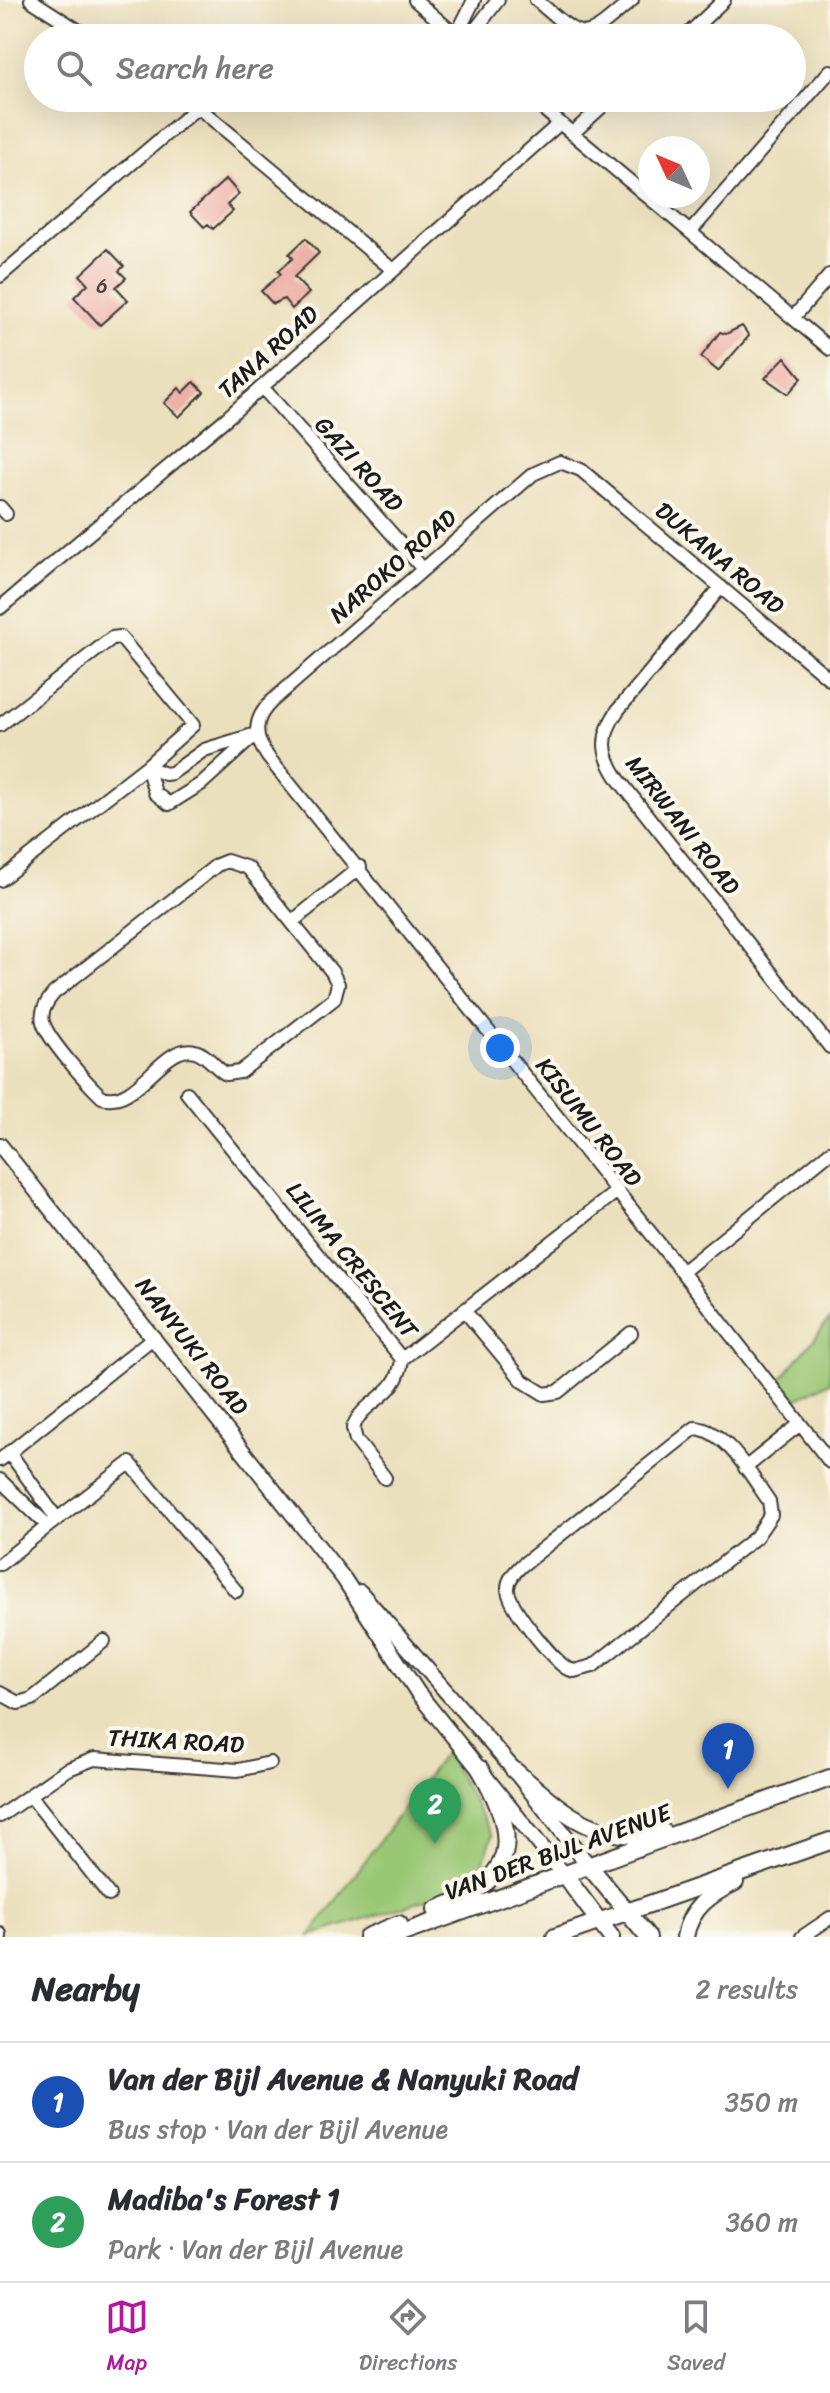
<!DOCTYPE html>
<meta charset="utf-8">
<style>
:root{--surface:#fff;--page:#f2f2f3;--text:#2b2b33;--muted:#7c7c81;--line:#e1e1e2;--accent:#b5179e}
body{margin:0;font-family:Sriracha,sans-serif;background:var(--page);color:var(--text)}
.compass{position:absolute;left:638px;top:136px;width:72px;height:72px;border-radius:50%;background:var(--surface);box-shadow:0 8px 32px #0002;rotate:314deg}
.you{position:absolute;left:500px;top:1048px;width:28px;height:28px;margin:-20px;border:6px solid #fff;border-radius:50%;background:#1a73e8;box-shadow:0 0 0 12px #1a73e833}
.badge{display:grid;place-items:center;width:52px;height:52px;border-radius:50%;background:var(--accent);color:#fff;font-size:26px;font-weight:700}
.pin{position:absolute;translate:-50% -66px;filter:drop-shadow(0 2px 4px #0008)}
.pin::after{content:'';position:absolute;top:42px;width:28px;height:24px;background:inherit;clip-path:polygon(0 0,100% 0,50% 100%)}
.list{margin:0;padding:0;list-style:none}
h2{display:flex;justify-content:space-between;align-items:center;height:104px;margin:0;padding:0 32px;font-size:34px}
h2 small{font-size:26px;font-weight:400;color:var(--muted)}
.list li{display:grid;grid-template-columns:52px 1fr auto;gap:24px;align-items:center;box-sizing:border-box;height:120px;padding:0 32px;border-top:2px solid var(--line)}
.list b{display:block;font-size:30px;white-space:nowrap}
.list p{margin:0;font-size:26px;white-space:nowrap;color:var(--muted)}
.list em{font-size:26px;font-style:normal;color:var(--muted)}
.icon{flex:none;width:44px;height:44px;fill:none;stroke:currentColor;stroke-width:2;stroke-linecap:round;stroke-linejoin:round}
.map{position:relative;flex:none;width:830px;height:1937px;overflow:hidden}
.search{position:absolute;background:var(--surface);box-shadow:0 8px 32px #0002;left:24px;right:24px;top:24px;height:88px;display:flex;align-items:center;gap:20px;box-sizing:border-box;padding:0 28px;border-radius:44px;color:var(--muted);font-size:30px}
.sheet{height:344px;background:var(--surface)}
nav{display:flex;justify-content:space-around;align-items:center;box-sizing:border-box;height:112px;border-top:2px solid var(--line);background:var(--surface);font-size:22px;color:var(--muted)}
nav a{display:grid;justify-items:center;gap:4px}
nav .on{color:var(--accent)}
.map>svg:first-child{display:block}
.green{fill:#9ac775;stroke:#5b7248;stroke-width:2}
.building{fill:#eeb1a8}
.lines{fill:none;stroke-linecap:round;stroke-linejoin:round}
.minor-casing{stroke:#3b3934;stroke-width:16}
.tertiary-casing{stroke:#3b3934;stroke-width:18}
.secondary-casing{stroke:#3b3934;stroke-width:20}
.minor{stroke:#fff;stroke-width:12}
.tertiary{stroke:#fff;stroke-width:14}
.secondary{stroke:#fff;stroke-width:16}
.labels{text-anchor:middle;stroke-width:8;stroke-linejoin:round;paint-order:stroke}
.number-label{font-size:20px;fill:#50413f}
.street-label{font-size:24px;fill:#1c1c1c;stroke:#fbf7ec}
</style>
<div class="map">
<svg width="830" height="1937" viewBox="0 0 830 1937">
<rect width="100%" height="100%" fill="#fbf7ec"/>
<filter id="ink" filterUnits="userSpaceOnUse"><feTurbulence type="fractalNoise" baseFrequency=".0125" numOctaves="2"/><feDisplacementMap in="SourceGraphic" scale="16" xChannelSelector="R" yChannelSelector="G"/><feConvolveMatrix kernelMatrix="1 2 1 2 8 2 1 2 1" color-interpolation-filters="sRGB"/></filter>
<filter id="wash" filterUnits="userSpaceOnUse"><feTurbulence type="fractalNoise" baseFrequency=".006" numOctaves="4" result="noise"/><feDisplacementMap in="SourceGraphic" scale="32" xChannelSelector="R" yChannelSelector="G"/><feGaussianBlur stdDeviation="1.8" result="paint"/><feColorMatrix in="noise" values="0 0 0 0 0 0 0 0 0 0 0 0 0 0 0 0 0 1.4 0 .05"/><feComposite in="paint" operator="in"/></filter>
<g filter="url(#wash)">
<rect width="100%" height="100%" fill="#ebe0bd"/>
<path class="green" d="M 830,1319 L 830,1382 L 796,1399 L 780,1380 Z
M 445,1752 L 493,1835 L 479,1875 L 463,1888 L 310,1936 Z"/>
<g id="blocks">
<path class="building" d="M 226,179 L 239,194 L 227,205 L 233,211 L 213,229 L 208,224 L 204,227 L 190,212 Z
M 306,238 L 319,253 L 294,277 L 309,293 L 292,309 L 284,299 L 273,304 L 261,291 L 281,274 L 278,271 L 293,258 L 289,254 Z
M 108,249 L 124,266 L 119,271 L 126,278 L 116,287 L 128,300 L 100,325 L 74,297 L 88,284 L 80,275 Z
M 742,326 L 749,336 L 718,371 L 701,357 L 720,332 L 726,334 Z
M 785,357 L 802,378 L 788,394 L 765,378 Z
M 194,382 L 204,392 L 179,417 L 164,403 L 179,388 L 183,393 Z"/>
</g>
</g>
<g filter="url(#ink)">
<use href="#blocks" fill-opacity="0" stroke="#3b3934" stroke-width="2"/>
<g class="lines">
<defs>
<path id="minor" d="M 31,0 L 90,38
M 415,0 L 459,38
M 536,0 C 587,43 581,44 632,0
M 456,36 L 474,0
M 469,38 L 498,0
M 684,38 L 724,0
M 187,98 L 393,270
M 530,98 L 830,349
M 574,132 L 611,98
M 691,231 L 830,71
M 0,276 L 199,106
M 793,318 L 830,275
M 262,387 L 423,569
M 0,507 L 6,514
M 721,587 L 618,710 C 600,736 601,754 619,780 L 830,1047
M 0,608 L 228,417 L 560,123
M 830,679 L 581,470 L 560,462 L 533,474 L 272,701 C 253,719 253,736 268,757 L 682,1272 L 830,1462
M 0,725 L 112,638 L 120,637 L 193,725 L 147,766 L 0,880
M 147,766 L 155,793 L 169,804 L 201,784 L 256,734
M 147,766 L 165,774 L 172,773 L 204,750 L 253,735
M 227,861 L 248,868 L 332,972 L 338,984 L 334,999 L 240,1072 L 226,1074 C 215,1068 207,1054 195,1051 C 162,1043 138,1108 102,1097 C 87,1083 48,1040 43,1022 C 40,1011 47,1001 54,993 L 217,865 Z
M 293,921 L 360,867
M 187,1093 L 402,1359 L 616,1192
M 682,1272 L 830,1152
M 464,1310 L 523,1381 L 544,1394 L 558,1392 L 631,1333
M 695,1428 C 727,1430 752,1478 769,1501 L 771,1515 L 756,1537 L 593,1666 L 574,1671 L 566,1668 C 552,1658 506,1604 508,1588 C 508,1579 515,1572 521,1566 Z
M 9,1452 L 57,1519
M 0,1460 L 154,1337
M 745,1468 L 800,1424
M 385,1478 L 356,1440 L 353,1428 C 363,1398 398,1399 402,1359
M 0,1480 L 48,1526 L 130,1463 L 236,1591
M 0,1564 L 48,1526
M 0,1693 L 18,1703 L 32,1699 L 104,1641
M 30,1795 L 109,1895
M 0,1816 L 66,1770 L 94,1759 L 238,1770 L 270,1763
M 0,1934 L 0,1937
M 802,1937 L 830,1918"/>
<path id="tertiary" d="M 0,1145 L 344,1579 L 418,1693 L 565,1876
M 360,1592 L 514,1770 L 589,1866"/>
<path id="secondary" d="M 514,1770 C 562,1811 594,1845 663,1832
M 589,1866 L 648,1937
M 565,1876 L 611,1937
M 436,1910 C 516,1880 522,1841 480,1769
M 367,1937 L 399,1924
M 392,1937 L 830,1778
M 555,1937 L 830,1841
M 685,1937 C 690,1908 710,1894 735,1882"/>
</defs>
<use href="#minor" class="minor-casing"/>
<use href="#tertiary" class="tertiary-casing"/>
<use href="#secondary" class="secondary-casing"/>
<use href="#minor" class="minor"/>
<use href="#tertiary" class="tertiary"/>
<use href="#secondary" class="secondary"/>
</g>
</g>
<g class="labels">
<g class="number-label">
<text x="102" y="293">6</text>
</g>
<g class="street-label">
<text transform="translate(268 352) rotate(-42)" y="8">TANA ROAD</text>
<text transform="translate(359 464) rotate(48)" y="8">GAZI ROAD</text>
<text transform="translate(720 558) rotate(40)" y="8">DUKANA ROAD</text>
<text transform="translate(393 566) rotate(-41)" y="8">NAROKO ROAD</text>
<text transform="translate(683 825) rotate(52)" y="8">MIRWANI ROAD</text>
<text transform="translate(589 1122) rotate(52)" y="8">KISUMU ROAD</text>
<text transform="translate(352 1260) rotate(51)" y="8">LILIMA CRESCENT</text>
<text transform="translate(192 1346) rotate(52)" y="8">NANYUKI ROAD</text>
<text transform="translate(176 1741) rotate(3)" y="8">THIKA ROAD</text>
<text transform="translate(558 1852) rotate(-20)" y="8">VAN DER BIJL AVENUE</text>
</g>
</g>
</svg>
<svg class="compass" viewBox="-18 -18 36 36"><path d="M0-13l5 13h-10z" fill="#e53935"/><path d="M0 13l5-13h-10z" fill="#7c7c81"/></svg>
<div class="you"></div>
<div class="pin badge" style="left:728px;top:1789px;background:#1a4fb4">1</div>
<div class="pin badge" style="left:435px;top:1844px;background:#2e9e5b">2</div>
<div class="search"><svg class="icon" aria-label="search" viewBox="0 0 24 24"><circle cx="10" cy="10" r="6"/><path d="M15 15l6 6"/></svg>Search here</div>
</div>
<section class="sheet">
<h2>Nearby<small>2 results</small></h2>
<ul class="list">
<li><span class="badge" style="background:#1a4fb4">1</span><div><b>Van der Bijl Avenue &amp; Nanyuki Road</b><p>Bus stop · Van der Bijl Avenue</p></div><em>350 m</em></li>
<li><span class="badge" style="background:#2e9e5b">2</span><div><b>Madiba's Forest 1</b><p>Park · Van der Bijl Avenue</p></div><em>360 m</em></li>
</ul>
</section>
<nav>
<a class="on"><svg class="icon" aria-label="map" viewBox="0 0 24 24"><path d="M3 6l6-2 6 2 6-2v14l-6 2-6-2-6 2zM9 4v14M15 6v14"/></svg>Map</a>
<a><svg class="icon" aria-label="directions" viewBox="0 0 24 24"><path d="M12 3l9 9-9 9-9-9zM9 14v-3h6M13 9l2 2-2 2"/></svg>Directions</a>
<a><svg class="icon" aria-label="saved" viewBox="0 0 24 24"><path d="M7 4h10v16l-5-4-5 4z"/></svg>Saved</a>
</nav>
